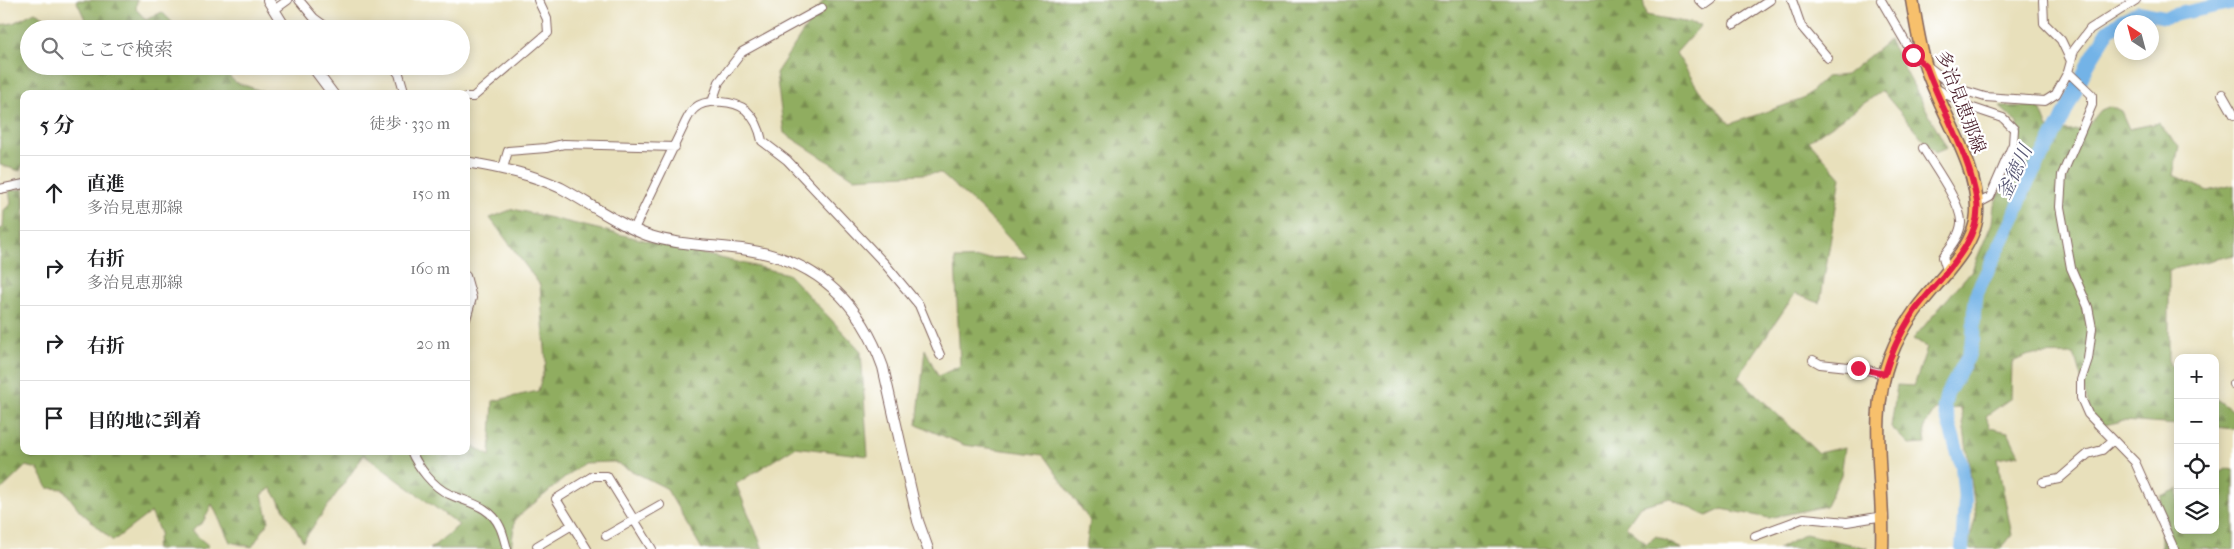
<!DOCTYPE html>
<html lang="ja">
<meta charset="utf-8">
<style>
:root{--surface:#fff;--page:#f2f2f2;--text:#202124;--muted:#757577;--line:#e0e0e0}
body{margin:0;font-family:"IM FELL French Canon","Noto Serif JP",serif;background:var(--page);color:var(--text)}
.controls{position:absolute;right:15px;bottom:15px;display:grid;overflow:hidden;border-radius:10px;box-shadow:0 2px 12px #0003}
.controls button{width:45px;height:45px;display:grid;place-items:center;padding:0;border:0;border-bottom:1px solid var(--line);background:var(--surface);color:var(--text);font:25px sans-serif}
.compass{position:absolute;left:2114px;top:15px;width:45px;height:45px;border-radius:50%;background:var(--surface);box-shadow:0 2px 12px #0003;rotate:324deg}
.stop{position:absolute;width:15px;height:15px;margin:-11px;border:4px solid #e11d48;border-radius:50%;background:#fff}
.stop.end{background:#e11d48;border-color:#fff;box-shadow:0 1px 5px #0008}
.list{margin:0;padding:0;list-style:none}
h2{display:flex;justify-content:space-between;align-items:center;height:65px;margin:0;padding:0 20px;font-size:21px}
h2 small{font-size:16px;font-weight:400;color:var(--muted)}
.list li{display:grid;grid-template-columns:32px 1fr auto;gap:15px;align-items:center;box-sizing:border-box;height:75px;padding:0 20px;border-top:1px solid var(--line)}
.list b{display:block;font-size:19px;white-space:nowrap}
.list p{margin:0;font-size:16px;white-space:nowrap;color:var(--muted)}
.list em{font-size:16px;font-style:normal;color:var(--muted)}
.icon{flex:none;width:28px;height:28px;fill:none;stroke:currentColor;stroke-width:2;stroke-linecap:round;stroke-linejoin:round}
.map{position:relative;flex:none;width:2234px;height:549px;overflow:hidden}
.search{position:absolute;background:var(--surface);box-shadow:0 2px 12px #0003;left:20px;top:20px;width:450px;height:55px;display:flex;align-items:center;gap:12px;box-sizing:border-box;padding:0 18px;border-radius:28px;color:var(--muted);font-size:19px}
.panel{position:absolute;background:var(--surface);box-shadow:0 2px 12px #0003;left:20px;top:90px;width:450px;height:365px;border-radius:10px}
.map>svg:first-child{display:block}
.forest{fill:url(#forest-firs);stroke:#6d6646}
.lines{fill:none;stroke-linecap:round;stroke-linejoin:round}
.river{stroke:#73b3e7;stroke-width:14}
.minor-casing{stroke:#81635d;stroke-width:10}
.tertiary-casing{stroke:#81635d;stroke-width:12}
.primary-casing{stroke:#81635d;stroke-width:15}
.minor{stroke:#fff;stroke-width:8}
.tertiary{stroke:#fff;stroke-width:10}
.primary{stroke:#f7c06c;stroke-width:12}
.route{stroke:#e11d48;stroke-width:6}
.labels{text-anchor:middle;stroke-width:4.5;stroke-linejoin:round;paint-order:stroke}
.street-label{font-size:18px;fill:#4a1f2b;stroke:#fff}
.water-label{font-size:19px;font-style:italic;fill:#5a5a76;stroke:#fff}
</style>
<div class="map">
<svg width="2234" height="549" viewBox="0 0 2234 549">
<defs>
<pattern id="forest-firs" width="22" height="20" patternUnits="userSpaceOnUse" patternTransform="scale(1.25)"><rect width="22" height="20" fill="#90ad60"/><path d="M5 1l3.5 6h-7zM16 11l3.5 6h-7z" fill="#788c4f"/></pattern>
</defs>
<rect width="100%" height="100%" fill="#fff"/>
<filter id="ink" filterUnits="userSpaceOnUse"><feTurbulence type="fractalNoise" baseFrequency=".02" numOctaves="2"/><feDisplacementMap in="SourceGraphic" scale="10" xChannelSelector="R" yChannelSelector="G"/><feConvolveMatrix kernelMatrix="1 2 1 2 8 2 1 2 1" color-interpolation-filters="sRGB"/></filter>
<filter id="wash" filterUnits="userSpaceOnUse"><feTurbulence type="fractalNoise" baseFrequency=".0096" numOctaves="4" result="noise"/><feDisplacementMap in="SourceGraphic" scale="20" xChannelSelector="R" yChannelSelector="G"/><feGaussianBlur stdDeviation="1.12" result="paint"/><feColorMatrix in="noise" values="0 0 0 0 0 0 0 0 0 0 0 0 0 0 0 0 0 1.4 0 .05"/><feComposite in="paint" operator="in"/></filter>
<g filter="url(#wash)">
<rect width="100%" height="100%" fill="#e8e0bb"/>
<path class="forest" d="M 76,0 L 137,0 L 136,9 L 146,20 L 162,12 L 179,29 L 68,29 L 85,19 Z
M 824,0 L 1643,0 L 1646,15 L 1701,25 L 1676,53 L 1699,90 L 1730,124 L 1803,99 L 1826,77 L 1846,75 L 1889,40 L 1947,148 L 1935,153 L 1882,91 L 1809,141 L 1841,177 L 1820,303 L 1795,294 L 1738,377 L 1818,453 L 1845,447 L 1841,475 L 1826,506 L 1769,518 L 1722,509 L 1707,516 L 1670,498 L 1640,506 L 1626,526 L 1647,544 L 1656,536 L 1682,549 L 1086,549 L 1090,521 L 1043,455 L 964,445 L 917,425 L 925,349 L 938,376 L 960,366 L 955,259 L 1027,257 L 981,209 L 940,173 L 854,178 L 784,133 L 776,73 Z
M 35,12 L 66,29 L 29,29 L 29,66 L 219,66 L 235,82 L 270,94 L 24,94 L 24,162 L 20,171 L 0,165 L 0,25 L 13,23 Z
M 2039,106 L 2048,128 L 2069,131 L 2085,129 L 2101,110 L 2111,106 L 2121,111 L 2129,129 L 2158,123 L 2179,146 L 2173,175 L 2208,191 L 2234,185 L 2234,255 L 2169,270 L 2169,364 L 2178,371 L 2178,425 L 2123,421 L 2095,427 L 2074,354 L 2029,355 L 2012,362 L 2011,398 L 1986,416 L 1990,428 L 2008,432 L 2019,455 L 1997,459 L 2012,535 L 2001,549 L 1967,549 L 1976,515 L 1961,408 L 1935,410 L 1924,427 L 1926,444 L 1909,445 L 1891,427 L 1897,385 L 1914,386 L 1927,348 L 1913,339 L 1972,270 L 1992,223 L 1994,205 L 2020,150 L 2018,123 L 2000,107 Z
M 24,189 L 24,451 L 466,451 L 466,442 L 490,456 L 493,401 L 538,391 L 546,362 L 540,285 L 490,218 L 513,209 L 788,274 L 861,351 L 868,456 L 795,447 L 736,484 L 763,549 L 702,549 L 666,488 L 614,462 L 583,463 L 515,519 L 511,549 L 430,549 L 459,525 L 364,455 L 303,541 L 271,488 L 262,495 L 269,521 L 252,547 L 230,542 L 212,504 L 203,522 L 191,531 L 209,546 L 203,549 L 155,549 L 160,533 L 151,512 L 113,541 L 80,511 L 63,489 L 48,488 L 38,469 L 26,466 L 0,491 L 0,229 L 3,228 L 4,210 L 11,204 L 9,190 Z
M 2215,398 L 2234,412 L 2234,429 L 2215,427 Z
M 2229,468 L 2234,469 L 2234,549 L 2161,549 L 2161,496 L 2178,489 L 2178,530 L 2215,530 L 2215,474 Z
M 1805,534 L 1868,548 L 1868,549 L 1778,549 Z"/>
<g class="lines">
<path class="river" d="M 1962,549 L 1965,500 L 1962,467 L 1944,407 L 1947,394 L 1968,357 L 1973,340 L 1974,311 L 1977,292 L 2013,219 L 2026,185 L 2060,124 L 2088,64 L 2108,31 L 2122,20 L 2139,12 L 2165,17 L 2234,2"/>
</g>
</g>
<g filter="url(#ink)">
<g class="lines">
<defs>
<path id="minor" d="M 299,0 L 314,18 L 329,29
M 1699,0 L 1704,5 L 1711,0
M 1792,0 L 1801,26 L 1828,58
M 1881,0 L 1913,55 L 1948,82 L 1962,90 L 1985,97 L 2045,101 L 2056,94 L 2068,72 L 2074,50 L 2090,29 L 2136,0
M 2043,0 L 2044,23 L 2061,40 L 2071,61
M 274,10 L 288,0
M 1734,24 L 1770,0
M 393,66 L 399,74 L 405,94
M 2068,72 L 2092,95 L 2092,105 L 2062,175 L 2060,207 L 2071,268 L 2088,307 L 2092,328 L 2088,359 L 2081,380 L 2081,398 L 2088,414 L 2135,462 L 2174,549
M 1935,88 L 1970,107 L 2003,118 L 2014,129 L 2013,144 L 1990,197 L 1977,204
M 2222,94 L 2234,115
M 466,97 L 473,97 L 548,33 L 547,19 L 538,0
M 712,102 L 719,82 L 742,52 L 822,8
M 1923,148 C 1933,165 1962,204 1961,223 C 1960,236 1950,247 1943,257 L 1947,270
M 503,168 L 508,151 L 546,148 L 564,144 L 675,147
M 0,189 L 24,184
M 634,229 L 686,121 C 688,117 691,111 695,108 C 706,98 735,101 746,110 C 755,118 760,131 762,141 L 787,160 L 885,264 L 919,305 L 940,355
M 466,276 L 472,298 L 466,319
M 1813,360 L 1820,364 L 1858,368 L 1885,374
M 2233,384 L 2234,384
M 411,451 C 418,467 433,487 449,494 C 468,503 490,505 500,527 C 503,533 505,542 507,549
M 2043,482 L 2059,479 L 2088,454 L 2102,450 L 2113,440
M 606,536 L 660,505
M 1755,536 L 1804,518 L 1847,522 L 1884,516
M 537,546 L 572,525
M 587,549 L 556,499 L 593,476 L 607,476 L 652,549"/>
<path id="tertiary" d="M 268,0 L 286,29
M 312,66 L 333,94
M 466,162 C 499,168 530,173 561,188 C 589,203 617,224 647,235 C 679,246 715,245 748,250 C 818,261 860,302 883,367 L 918,521 L 928,549"/>
<path id="primary" d="M 1882,549 C 1885,485 1867,418 1890,357 C 1896,341 1905,325 1915,311 C 1935,283 1976,248 1977,213 C 1979,165 1940,112 1926,67 C 1919,45 1916,22 1912,0"/>
</defs>
<use href="#minor" class="minor-casing"/>
<use href="#tertiary" class="tertiary-casing"/>
<use href="#primary" class="primary-casing"/>
<use href="#minor" class="minor"/>
<use href="#tertiary" class="tertiary"/>
<use href="#primary" class="primary"/>
</g>
</g>
<g class="lines" filter="url(#ink)">
<path class="route" d="M 1858,368 L 1885,374 C 1891,351 1901,332 1914,312 C 1935,282 1983,242 1977,202 C 1970,155 1942,111 1926,66 L 1913,55"/>
</g>
<g class="labels">
<g class="street-label">
<text transform="translate(1961 102) rotate(69)" y="6">多治見恵那線</text>
</g>
<g class="water-label">
<text transform="translate(2014 172) rotate(-65)" y="7">釜徳川</text>
</g>
</g>
</svg>
<div class="controls">
<button>+</button>
<button>−</button>
<button><svg class="icon" aria-label="locate" viewBox="0 0 24 24"><circle cx="12" cy="12" r="6"/><path d="M12 2v4M12 18v4M2 12h4M18 12h4"/></svg></button>
<button><svg class="icon" aria-label="layers" viewBox="0 0 24 24"><path d="M12 4l9 5-9 5-9-5zM3 14l9 5 9-5"/></svg></button>
</div>
<svg class="compass" viewBox="-18 -18 36 36"><path d="M0-13l5 13h-10z" fill="#e53935"/><path d="M0 13l5-13h-10z" fill="#757577"/></svg>
<div class="stop" style="left:1913px;top:55px"></div>
<div class="stop end" style="left:1858px;top:368px"></div>
<div class="search"><svg class="icon" aria-label="search" viewBox="0 0 24 24"><circle cx="10" cy="10" r="6"/><path d="M15 15l6 6"/></svg>ここで検索</div>
<section class="panel">
<h2>5 分<small>徒歩 · 330 m</small></h2>
<ul class="list">
<li><svg class="icon" aria-label="ahead" viewBox="0 0 24 24"><path d="M12 20V5M6 11l6-6 6 6"/></svg><div><b>直進</b><p>多治見恵那線</p></div><em>150 m</em></li>
<li><svg class="icon" aria-label="right" viewBox="0 0 24 24"><path d="M7 20v-9h11M14 6l5 5-5 5"/></svg><div><b>右折</b><p>多治見恵那線</p></div><em>160 m</em></li>
<li><svg class="icon" aria-label="right" viewBox="0 0 24 24"><path d="M7 20v-9h11M14 6l5 5-5 5"/></svg><div><b>右折</b></div><em>20 m</em></li>
<li><svg class="icon" aria-label="arrive" viewBox="0 0 24 24"><path d="M6 21V4h12l-3 4 3 4H6"/></svg><div><b>目的地に到着</b></div></li>
</ul>
</section>
</div>
